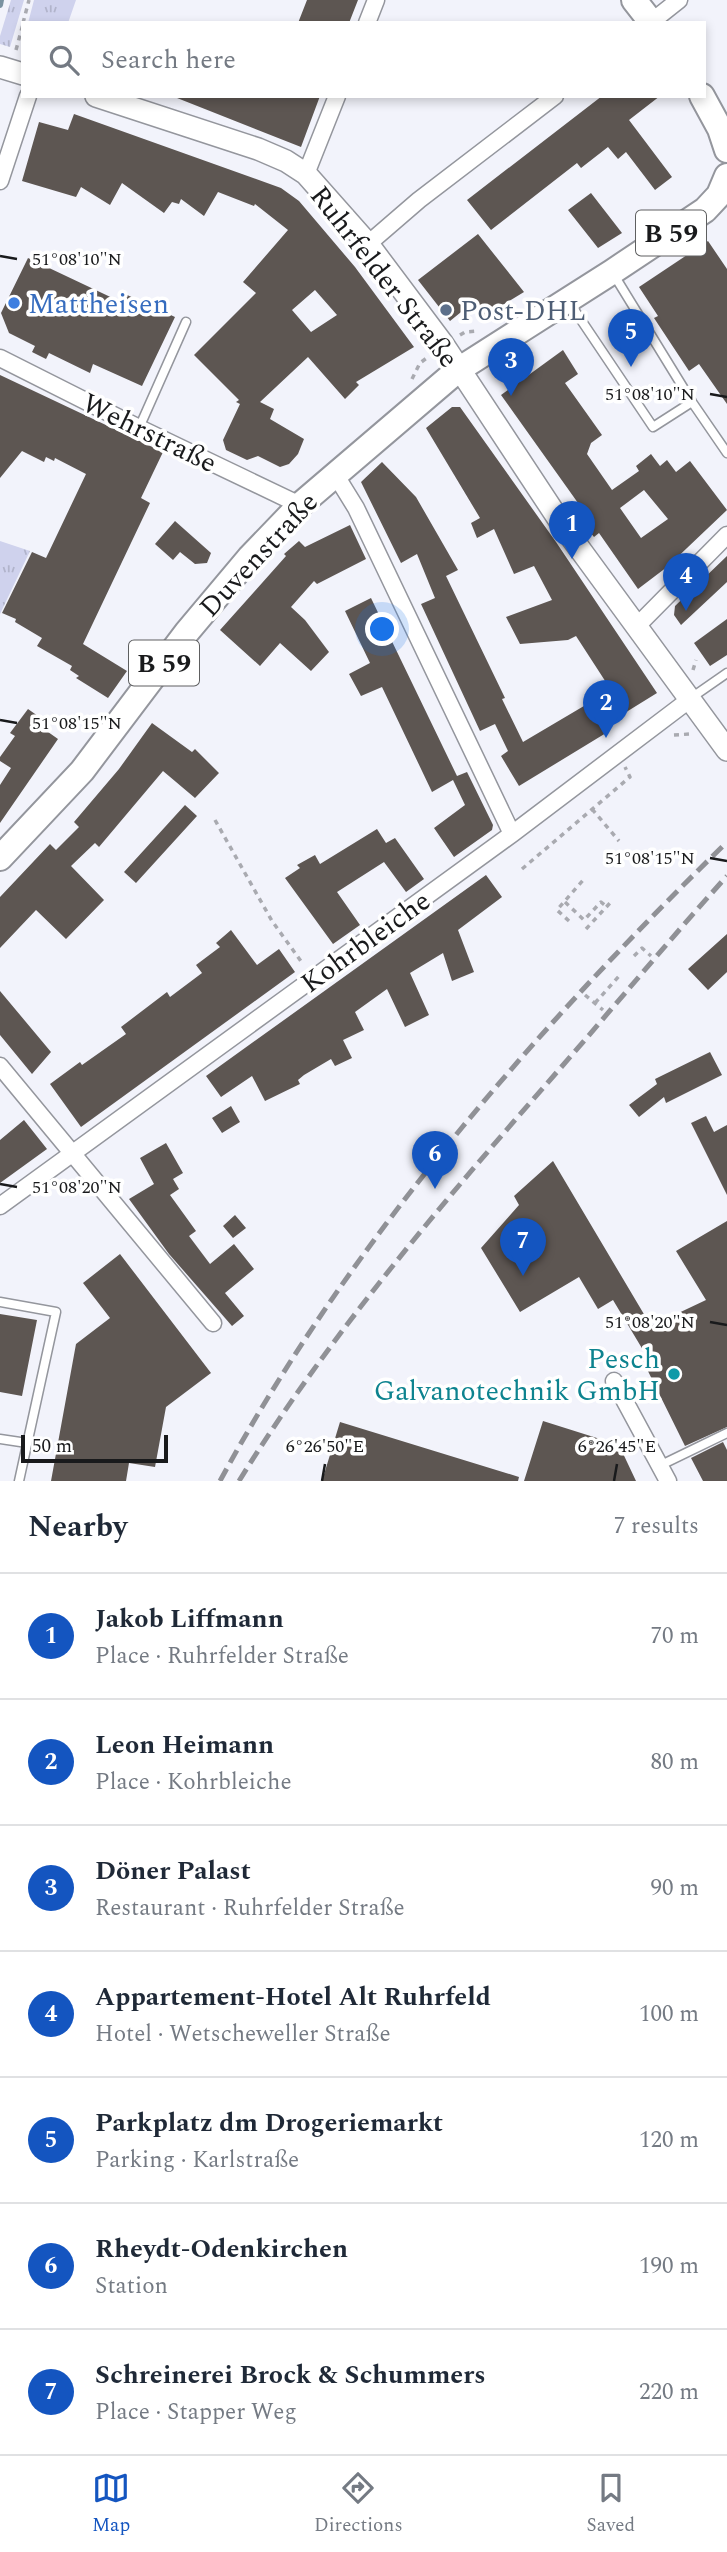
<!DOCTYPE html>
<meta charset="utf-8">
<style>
:root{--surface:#fff;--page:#f6f6f7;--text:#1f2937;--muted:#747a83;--line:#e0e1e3;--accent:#1455c0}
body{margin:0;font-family:Spectral,serif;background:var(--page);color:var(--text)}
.scale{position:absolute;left:21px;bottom:18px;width:147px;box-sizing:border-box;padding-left:7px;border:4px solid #191a1c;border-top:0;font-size:19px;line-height:24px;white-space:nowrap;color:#191a1c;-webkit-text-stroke:5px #fff;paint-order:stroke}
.you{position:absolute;left:383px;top:630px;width:24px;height:24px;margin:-18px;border:5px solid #fff;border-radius:50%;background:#1a73e8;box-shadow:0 0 0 10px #1a73e833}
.badge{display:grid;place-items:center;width:46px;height:46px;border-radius:50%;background:var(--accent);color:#fff;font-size:23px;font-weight:700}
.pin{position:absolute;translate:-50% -58px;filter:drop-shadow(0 2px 4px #0008)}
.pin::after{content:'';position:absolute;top:37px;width:24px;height:21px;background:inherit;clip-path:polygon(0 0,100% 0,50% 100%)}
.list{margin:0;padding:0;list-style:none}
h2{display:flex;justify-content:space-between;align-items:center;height:91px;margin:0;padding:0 28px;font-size:30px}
h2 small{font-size:23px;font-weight:400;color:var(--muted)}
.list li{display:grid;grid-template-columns:46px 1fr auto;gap:21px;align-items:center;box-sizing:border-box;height:126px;padding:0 28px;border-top:2px solid var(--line)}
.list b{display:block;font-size:26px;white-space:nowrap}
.list p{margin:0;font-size:23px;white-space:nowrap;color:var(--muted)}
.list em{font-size:23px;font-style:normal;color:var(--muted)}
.icon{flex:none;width:38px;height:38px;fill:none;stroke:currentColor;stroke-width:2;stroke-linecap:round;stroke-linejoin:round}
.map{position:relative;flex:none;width:727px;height:1481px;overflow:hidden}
.search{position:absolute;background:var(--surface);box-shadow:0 4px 10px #0003;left:21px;right:21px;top:21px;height:77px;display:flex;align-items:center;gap:18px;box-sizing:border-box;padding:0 24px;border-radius:0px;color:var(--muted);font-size:26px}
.sheet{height:973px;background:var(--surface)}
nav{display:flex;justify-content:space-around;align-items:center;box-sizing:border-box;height:98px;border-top:2px solid var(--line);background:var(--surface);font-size:19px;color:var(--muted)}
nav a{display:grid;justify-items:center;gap:4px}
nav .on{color:var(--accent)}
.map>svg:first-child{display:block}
.grass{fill:url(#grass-tufts)}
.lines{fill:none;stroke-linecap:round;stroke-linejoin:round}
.stream{stroke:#7a92a0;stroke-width:6}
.building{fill:#5d5652;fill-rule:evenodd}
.service-casing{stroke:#94969d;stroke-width:11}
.minor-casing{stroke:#94969d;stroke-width:19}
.secondary-casing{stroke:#94969d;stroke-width:24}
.primary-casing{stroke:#94969d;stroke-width:28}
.path{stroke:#a9aab0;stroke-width:3.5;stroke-dasharray:5 5;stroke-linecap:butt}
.service{stroke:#fff;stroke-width:8}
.minor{stroke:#fff;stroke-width:16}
.secondary{stroke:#fff;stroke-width:21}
.primary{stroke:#fff;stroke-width:24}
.rail{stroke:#909196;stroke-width:5;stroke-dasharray:14 7;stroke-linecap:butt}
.ticks{fill:none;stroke:#191a1c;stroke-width:2.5}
.shop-dot{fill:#3f7fe0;stroke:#fff;stroke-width:2.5}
.service-dot{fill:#5c6f8a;stroke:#fff;stroke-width:2.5}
.culture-dot{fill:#0f9aa8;stroke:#fff;stroke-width:2.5}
.labels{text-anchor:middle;stroke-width:7;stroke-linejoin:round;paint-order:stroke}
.shield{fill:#fff;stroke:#5e5f60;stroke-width:2}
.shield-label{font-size:26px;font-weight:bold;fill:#191a1c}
.street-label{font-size:28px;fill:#191a1c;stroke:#fff}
.shop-label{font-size:28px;fill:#366cbe;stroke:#fff;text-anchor:start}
.service-label{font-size:28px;fill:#4e5e75;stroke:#fff;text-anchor:start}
.culture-label{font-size:28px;fill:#0d838f;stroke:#fff;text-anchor:end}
.ticks-label{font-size:18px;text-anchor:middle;fill:#191a1c;stroke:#fff;stroke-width:7;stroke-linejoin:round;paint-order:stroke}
</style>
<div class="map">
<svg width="727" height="1481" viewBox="0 0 727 1481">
<defs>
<pattern id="grass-tufts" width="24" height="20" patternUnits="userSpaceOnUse" patternTransform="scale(1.75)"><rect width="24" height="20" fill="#cfd2ed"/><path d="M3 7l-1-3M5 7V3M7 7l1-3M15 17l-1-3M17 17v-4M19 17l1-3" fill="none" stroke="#b1b4cb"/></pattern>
</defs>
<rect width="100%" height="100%" fill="#f2f3fb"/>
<path class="grass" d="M 11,0 L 24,0 L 10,47 L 0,44 L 0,36 Z
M 34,0 L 76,0 L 68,23 L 28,23 Z
M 0,541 L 30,551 L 0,614 Z"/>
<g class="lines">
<path class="stream" d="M 0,5 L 1,0"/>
</g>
<path class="building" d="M 307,0 L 358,0 L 349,23 L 298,23 Z
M 172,96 L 320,96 L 301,147 Z
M 602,96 L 660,96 L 629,120 L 672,177 L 655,190 L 626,152 L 618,159 L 608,147 L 581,168 L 577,163 L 491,230 L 467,200 Z
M 74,114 L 281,188 L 299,201 L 355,267 L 414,347 L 356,382 L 359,385 L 345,399 L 308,357 L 260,402 L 274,409 L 270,419 L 304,439 L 298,454 L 289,464 L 280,467 L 258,456 L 247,460 L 226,450 L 223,440 L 240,404 L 236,402 L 239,400 L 194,355 L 256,293 L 243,282 L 288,230 L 255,204 L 254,206 L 218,192 L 204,216 L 181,199 L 179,204 L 172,202 L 164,213 L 122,183 L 110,205 L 81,187 L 76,197 L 22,181 L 39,122 L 68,130 ZM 315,290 L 337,315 L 311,332 L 292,310 Z
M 591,193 L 622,233 L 598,248 L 568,210 Z
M 478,234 L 524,292 L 483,317 L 471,304 L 450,321 L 418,280 Z
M 708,241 L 727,269 L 727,404 L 699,364 L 689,371 L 654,318 L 658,316 L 639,287 Z
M 28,258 L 121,302 L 125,294 L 175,317 L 142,386 L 93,364 L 90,373 L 49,353 L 46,359 L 32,352 L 35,346 L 9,333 L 1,313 Z
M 563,350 L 578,374 L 565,383 L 602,435 L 591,443 L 587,454 L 612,490 L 639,471 L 636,466 L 651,454 L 660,466 L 667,460 L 676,472 L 690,461 L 727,510 L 667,567 L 638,589 L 599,533 L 594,537 L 582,522 L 573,507 L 578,503 L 501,395 ZM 644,490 L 668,519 L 641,538 L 620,508 Z
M 0,375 L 163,452 L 141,498 L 150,503 L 83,644 L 127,671 L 108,698 L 76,678 L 79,676 L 70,670 L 72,666 L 37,646 L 42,638 L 15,622 L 16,619 L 2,613 L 32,552 L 46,558 L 86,474 L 55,458 L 54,461 L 46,457 L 44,462 L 22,451 L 0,478 Z
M 452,407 L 460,407 L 556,542 L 657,693 L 602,727 L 606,733 L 519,786 L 501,756 L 508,751 L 495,724 L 480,731 L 421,604 L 435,598 L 417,554 L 401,563 L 361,482 L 382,462 L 416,497 L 458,570 L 446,576 L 505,698 L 502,699 L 523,742 L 611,690 L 576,636 L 568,640 L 520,644 L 506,617 L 552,600 L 534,566 L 514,574 L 494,529 L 477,538 L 471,523 L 480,518 L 426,428 Z
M 175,521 L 211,553 L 207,563 L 195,564 L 180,552 L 173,560 L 155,544 Z
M 350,525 L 366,559 L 317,584 L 314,581 L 291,607 L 305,620 L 329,652 L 311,671 L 280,643 L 260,666 L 220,630 L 286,556 L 284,554 L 299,541 L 305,547 Z
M 727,556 L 727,582 L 681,625 L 674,615 L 675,606 Z
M 371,598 L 457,776 L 467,772 L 493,825 L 492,830 L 454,857 L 434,828 L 465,805 L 453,780 L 432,792 L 382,687 L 361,696 L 349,674 L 370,663 L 345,611 Z
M 727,619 L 727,655 L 710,666 L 694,643 Z
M 28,709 L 45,721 L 41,727 L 58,739 L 0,823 L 0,785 L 11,768 L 0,761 L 0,757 L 15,736 L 10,733 Z
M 152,723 L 192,752 L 195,749 L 219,773 L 195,798 L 163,771 L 99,847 L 95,843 L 71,866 L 104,900 L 66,939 L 36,910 L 0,948 L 0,897 L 50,844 L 56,850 L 79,827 L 74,822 L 119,769 Z
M 185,805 L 197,816 L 136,883 L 124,872 Z
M 377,829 L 386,843 L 395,838 L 424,879 L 406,892 L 384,862 L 337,892 L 360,925 L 333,944 L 285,878 L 300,868 L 297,865 L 315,855 L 320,864 Z
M 486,875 L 502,897 L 458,930 L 474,972 L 452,981 L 443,953 L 410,973 L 429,1015 L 405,1027 L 387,989 L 355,1012 L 364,1030 L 343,1040 L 352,1058 L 335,1066 L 331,1059 L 304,1075 L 298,1080 L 300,1084 L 265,1101 L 252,1076 L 221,1097 L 206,1076 Z
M 231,930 L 257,965 L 279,949 L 295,972 L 81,1127 L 50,1084 L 80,1062 L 82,1065 L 126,1034 L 121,1027 L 167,992 L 170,997 L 202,973 L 196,965 L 220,947 L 216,943 Z
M 727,934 L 727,972 L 708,990 L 688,969 Z
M 0,991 L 51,1052 L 32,1074 L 0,1035 Z
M 710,1052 L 722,1075 L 666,1103 L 664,1097 L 639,1117 L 629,1105 L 657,1084 L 655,1079 Z
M 231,1106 L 240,1122 L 222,1133 L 212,1118 Z
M 706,1116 L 714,1132 L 727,1125 L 727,1195 L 691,1123 Z
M 24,1120 L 47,1149 L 0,1183 L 0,1140 Z
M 166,1143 L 183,1173 L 173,1179 L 179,1189 L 170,1195 L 196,1231 L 189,1236 L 210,1264 L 234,1244 L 254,1269 L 225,1293 L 244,1316 L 232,1326 L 169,1254 L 129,1199 L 154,1184 L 140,1158 Z
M 553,1161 L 651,1326 L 706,1300 L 676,1251 L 727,1221 L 727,1427 L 685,1446 L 641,1357 L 646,1355 L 613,1300 L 598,1309 L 579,1277 L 520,1312 L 481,1248 L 519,1205 L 514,1196 Z
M 235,1215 L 246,1228 L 233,1238 L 223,1226 Z
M 120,1254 L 211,1373 L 166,1407 L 155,1467 L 129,1463 L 126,1481 L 51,1481 L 76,1344 L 110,1318 L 83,1283 Z
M 0,1314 L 37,1320 L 22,1396 L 0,1392 Z
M 543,1421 L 619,1445 L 636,1481 L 524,1481 Z
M 340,1422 L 519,1477 L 518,1481 L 322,1481 Z
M 723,1442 L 727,1450 L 727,1481 L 703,1481 L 691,1458 Z"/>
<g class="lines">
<defs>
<path id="service" d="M 614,275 L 692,402 L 727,453
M 569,302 L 653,427 L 692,402
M 139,428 L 186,322
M 691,698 L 727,673
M 0,1302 L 56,1312 L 19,1481
M 0,1439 L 27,1443
M 659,1466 L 727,1433"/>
<path id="minor" d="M 367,23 L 376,0
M 650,23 L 679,0
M 306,174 L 337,96
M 0,181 L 28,96
M 368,244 L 419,200 L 555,96
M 0,358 L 139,428 L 300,505
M 335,474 L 356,508 L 512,834
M 636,627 L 727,535
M 0,1066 L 213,1323
M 0,1206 L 512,834 L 689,700
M 614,1381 L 668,1481"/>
<path id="secondary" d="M 0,67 L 23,74
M 96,96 L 258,149 L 286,161 L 306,174 L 368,244 L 443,344 L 563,526 L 727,750"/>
<path id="primary" d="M 634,0 L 652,23
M 702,96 L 720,129 L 727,150
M 0,858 L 82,771 L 187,632 L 250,557 L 300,505 L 458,370 L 612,272 L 705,210 L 719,195 L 727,176"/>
</defs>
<use href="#service" class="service-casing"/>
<use href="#minor" class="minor-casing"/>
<use href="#secondary" class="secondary-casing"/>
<use href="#primary" class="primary-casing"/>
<path class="path" d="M 23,23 L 29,0
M 16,50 L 23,24
M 460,335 L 465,332 L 479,331
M 412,379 L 420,363 L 428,357
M 693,670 L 696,660
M 674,735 L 690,734
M 592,809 L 619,841
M 215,820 L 272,921 L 303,964
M 522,869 L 630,777 L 625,767
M 565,902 L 584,920 L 601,902 L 607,907
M 569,921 L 557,910 L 584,879
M 586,929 L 610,903
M 634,956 L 642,948 L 651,956
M 585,995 L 603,1010
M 595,1003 L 620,975"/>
<use href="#service" class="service"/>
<use href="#minor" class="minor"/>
<use href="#secondary" class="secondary"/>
<use href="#primary" class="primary"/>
<path class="rail" d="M 220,1481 C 348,1244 535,1029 727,842
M 239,1481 C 330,1334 443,1202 557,1072 C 614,1007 669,940 727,876"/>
</g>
<path class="ticks" d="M 0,256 L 17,259M 710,394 L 727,397M 0,720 L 17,723M 710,858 L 727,861M 0,1184 L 17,1187M 710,1322 L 727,1325M 322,1481 L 325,1464M 614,1481 L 617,1464"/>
<circle class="shop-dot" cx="14" cy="303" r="7"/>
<circle class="service-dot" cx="446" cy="310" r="7"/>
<circle class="culture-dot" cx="674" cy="1374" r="7"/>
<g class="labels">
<g class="shield">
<rect x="636" y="210.5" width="70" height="45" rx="5"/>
<rect x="129" y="640.5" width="70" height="45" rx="5"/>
</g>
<g class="shield-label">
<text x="671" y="242">B 59</text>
<text x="164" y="672">B 59</text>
</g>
<g class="street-label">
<text transform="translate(385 276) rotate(52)" y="10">Ruhrfelder Straße</text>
<text transform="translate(150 432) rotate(26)" y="10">Wehrstraße</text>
<text transform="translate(258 554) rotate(-47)" y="10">Duvenstraße</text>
<text transform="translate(365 941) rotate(-36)" y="10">Kohrbleiche</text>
</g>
<g class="shop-label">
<text x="28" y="313">Mattheisen</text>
</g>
<g class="service-label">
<text x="460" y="320">Post-DHL</text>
</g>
<g class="culture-label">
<text x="660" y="1368">Pesch<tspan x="660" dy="32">Galvanotechnik GmbH</tspan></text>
</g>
</g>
<g class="ticks-label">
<text x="77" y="265">51°08'10"N</text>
<text x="650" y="400">51°08'10"N</text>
<text x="77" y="729">51°08'15"N</text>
<text x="650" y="864">51°08'15"N</text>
<text x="77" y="1193">51°08'20"N</text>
<text x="650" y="1328">51°08'20"N</text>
<text x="325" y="1452">6°26'50"E</text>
<text x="617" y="1452">6°26'45"E</text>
</g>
</svg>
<div class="scale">50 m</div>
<div class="you"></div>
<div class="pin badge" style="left:572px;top:559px">1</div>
<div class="pin badge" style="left:606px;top:738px">2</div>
<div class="pin badge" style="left:511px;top:396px">3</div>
<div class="pin badge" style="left:686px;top:611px">4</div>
<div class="pin badge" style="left:631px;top:367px">5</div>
<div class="pin badge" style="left:435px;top:1189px">6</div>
<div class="pin badge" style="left:523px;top:1276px">7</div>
<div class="search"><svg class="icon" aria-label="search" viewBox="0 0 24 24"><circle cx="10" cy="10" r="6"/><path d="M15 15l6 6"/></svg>Search here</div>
</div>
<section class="sheet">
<h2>Nearby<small>7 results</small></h2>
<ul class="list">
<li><span class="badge">1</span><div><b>Jakob Liffmann</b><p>Place · Ruhrfelder Straße</p></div><em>70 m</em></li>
<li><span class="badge">2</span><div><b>Leon Heimann</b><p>Place · Kohrbleiche</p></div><em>80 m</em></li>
<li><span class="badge">3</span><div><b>Döner Palast</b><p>Restaurant · Ruhrfelder Straße</p></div><em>90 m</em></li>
<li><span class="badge">4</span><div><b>Appartement-Hotel Alt Ruhrfeld</b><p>Hotel · Wetscheweller Straße</p></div><em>100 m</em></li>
<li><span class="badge">5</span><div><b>Parkplatz dm Drogeriemarkt</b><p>Parking · Karlstraße</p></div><em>120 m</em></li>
<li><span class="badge">6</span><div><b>Rheydt-Odenkirchen</b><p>Station</p></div><em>190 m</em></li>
<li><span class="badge">7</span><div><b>Schreinerei Brock &amp; Schummers</b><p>Place · Stapper Weg</p></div><em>220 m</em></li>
</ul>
</section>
<nav>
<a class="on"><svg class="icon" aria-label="map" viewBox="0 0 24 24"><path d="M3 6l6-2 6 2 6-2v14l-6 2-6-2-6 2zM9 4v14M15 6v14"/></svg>Map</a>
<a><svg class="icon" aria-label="directions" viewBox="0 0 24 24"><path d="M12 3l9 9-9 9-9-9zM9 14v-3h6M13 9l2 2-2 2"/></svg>Directions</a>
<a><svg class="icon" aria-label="saved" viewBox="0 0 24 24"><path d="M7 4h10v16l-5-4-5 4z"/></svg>Saved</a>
</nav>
